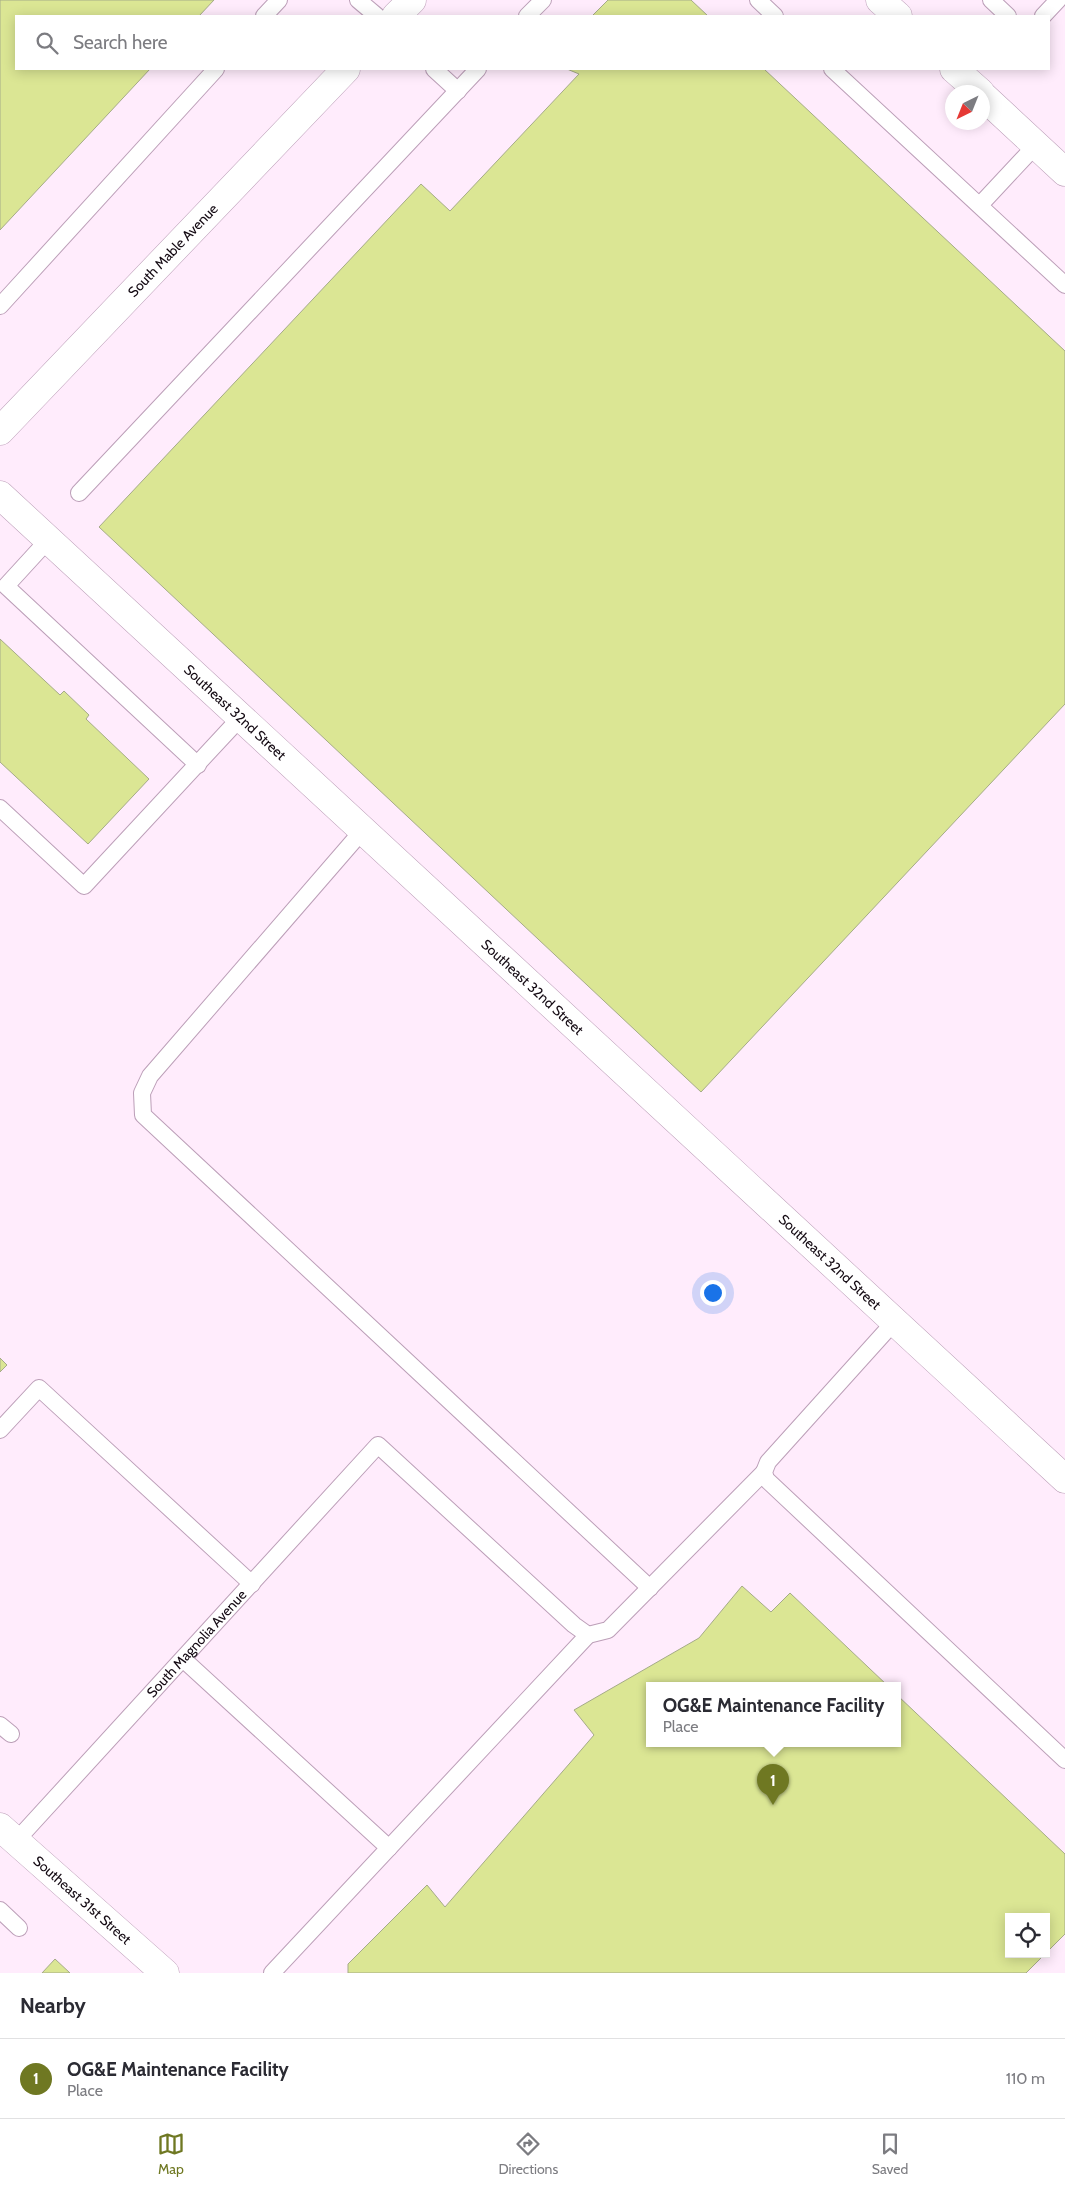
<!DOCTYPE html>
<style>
:root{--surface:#fff;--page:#f7f7f7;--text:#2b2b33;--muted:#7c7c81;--line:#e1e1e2;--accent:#6f7822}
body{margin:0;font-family:Cabin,sans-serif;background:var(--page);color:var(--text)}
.controls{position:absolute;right:15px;bottom:15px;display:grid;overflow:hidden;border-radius:0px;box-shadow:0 2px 12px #0003}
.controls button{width:45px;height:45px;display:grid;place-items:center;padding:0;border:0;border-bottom:1px solid var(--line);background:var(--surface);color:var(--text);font:25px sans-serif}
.compass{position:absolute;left:945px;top:85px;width:45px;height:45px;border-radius:50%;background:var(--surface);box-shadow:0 2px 12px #0003;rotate:223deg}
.you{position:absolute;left:712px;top:1292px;width:18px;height:18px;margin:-12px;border:4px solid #fff;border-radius:50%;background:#1a73e8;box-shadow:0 0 0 8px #1a73e833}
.badge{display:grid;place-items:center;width:32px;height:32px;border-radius:50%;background:var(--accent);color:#fff;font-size:16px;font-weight:700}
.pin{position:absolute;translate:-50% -41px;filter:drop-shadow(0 1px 2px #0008)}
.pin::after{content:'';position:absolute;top:26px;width:18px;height:15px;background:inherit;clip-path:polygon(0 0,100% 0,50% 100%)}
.popup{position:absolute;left:646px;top:1682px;width:255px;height:65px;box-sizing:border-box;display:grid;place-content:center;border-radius:0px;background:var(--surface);filter:drop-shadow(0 1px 4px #0005);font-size:16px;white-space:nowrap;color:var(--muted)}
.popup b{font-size:19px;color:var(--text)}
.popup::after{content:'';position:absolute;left:50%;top:100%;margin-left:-10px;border:10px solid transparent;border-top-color:var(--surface)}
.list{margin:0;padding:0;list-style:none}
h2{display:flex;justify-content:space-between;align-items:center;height:65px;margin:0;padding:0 20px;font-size:21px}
h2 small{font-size:16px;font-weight:400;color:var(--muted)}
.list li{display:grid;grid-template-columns:32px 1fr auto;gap:15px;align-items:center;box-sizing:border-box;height:80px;padding:0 20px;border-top:1px solid var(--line)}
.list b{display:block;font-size:19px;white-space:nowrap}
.list p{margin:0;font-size:16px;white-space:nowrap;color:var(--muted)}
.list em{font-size:16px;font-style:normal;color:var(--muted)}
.icon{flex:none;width:28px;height:28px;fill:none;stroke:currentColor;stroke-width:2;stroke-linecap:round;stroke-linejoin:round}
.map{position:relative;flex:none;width:1065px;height:1973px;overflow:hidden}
.search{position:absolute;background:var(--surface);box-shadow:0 2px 12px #0003;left:15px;right:15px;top:15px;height:55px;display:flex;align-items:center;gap:12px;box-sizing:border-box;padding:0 18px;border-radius:0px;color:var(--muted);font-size:19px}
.sheet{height:145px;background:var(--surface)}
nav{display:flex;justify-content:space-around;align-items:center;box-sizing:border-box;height:70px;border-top:1px solid var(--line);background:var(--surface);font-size:14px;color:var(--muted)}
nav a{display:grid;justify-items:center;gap:2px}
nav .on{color:var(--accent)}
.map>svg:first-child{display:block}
.building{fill:#dbe694;stroke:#a5ab88}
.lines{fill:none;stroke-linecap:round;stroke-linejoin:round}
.service-casing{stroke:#bc9fb8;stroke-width:18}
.minor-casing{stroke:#bc9fb8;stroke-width:29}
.service{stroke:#fff;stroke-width:16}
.minor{stroke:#fff;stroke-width:28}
.labels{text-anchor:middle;stroke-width:4;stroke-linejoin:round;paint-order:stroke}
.street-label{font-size:14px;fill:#130912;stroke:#ffecfc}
</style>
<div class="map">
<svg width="1065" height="1973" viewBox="0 0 1065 1973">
<rect width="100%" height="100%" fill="#ffecfc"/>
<path class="building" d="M 0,0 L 214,0 L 199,16 L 16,16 L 16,69 L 150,69 L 0,230 Z
M 608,0 L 691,0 L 708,16 L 592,16 Z
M 567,69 L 764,69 L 1065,351 L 1065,704 L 701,1092 L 99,527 L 421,184 L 450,211 L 579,74 Z
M 0,639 L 60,695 L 64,691 L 89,715 L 86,719 L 149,779 L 88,844 L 0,762 Z
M 0,1358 L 7,1365 L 0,1372 Z
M 742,1586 L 771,1612 L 790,1593 L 888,1686 L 649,1686 L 649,1744 L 897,1744 L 897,1695 L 1065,1854 L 1065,1934 L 1046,1953 L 1046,1917 L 1009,1917 L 1009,1954 L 1045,1954 L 1026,1973 L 348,1973 L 348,1964 L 427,1885 L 445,1907 L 576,1756 L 594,1735 L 574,1710 L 699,1638 Z
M 55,1959 L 70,1973 L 42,1973 Z"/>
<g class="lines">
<defs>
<g id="service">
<path d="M 358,0 L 377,16"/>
<path d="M 758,0 L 775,16"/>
<path d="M 991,0 L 1008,16"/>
<path d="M 264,16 L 279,0"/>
<path d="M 527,16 L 543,0"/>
<path d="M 1043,16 L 1058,0"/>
<path d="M 434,69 L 458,91"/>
<path d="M 832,69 L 1065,285"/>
<path d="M 980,205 L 1036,145"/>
<path d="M 0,306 L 216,69"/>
<path d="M 79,493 L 478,69"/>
<path d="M 49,539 L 6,586 L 198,765"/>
<path d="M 0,808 L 84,886 L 241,717"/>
<path d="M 363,830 L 150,1076 L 142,1093 L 143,1115 L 650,1588"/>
<path d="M 895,1321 L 768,1462 L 764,1472 L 766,1479 L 1065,1760"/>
<path d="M 0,1430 L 39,1388 L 252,1584"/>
<path d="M 183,1659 L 389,1848"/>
<path d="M 0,1725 L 11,1734"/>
<path id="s1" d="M 15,1842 L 378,1445 L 574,1625 L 588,1635 L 608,1630 L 764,1472"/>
<path d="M 0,1910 L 19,1928"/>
<path d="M 272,1973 L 588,1635"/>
</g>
<g id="minor">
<path d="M 880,0 L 898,16"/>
<path d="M 396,16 L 412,0"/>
<path d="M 954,69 L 980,92"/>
<path d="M 982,95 L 1065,172"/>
<path id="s2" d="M 0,431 L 346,69"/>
<path id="s3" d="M 0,495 L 1065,1479"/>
<path id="s4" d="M 0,1827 L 165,1973"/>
</g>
</defs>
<use href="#service" class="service-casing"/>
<use href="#minor" class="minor-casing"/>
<use href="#service" class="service"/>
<use href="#minor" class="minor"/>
</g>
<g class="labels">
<g class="street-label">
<text dy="5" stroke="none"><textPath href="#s2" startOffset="250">South Mable Avenue</textPath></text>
<text dy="5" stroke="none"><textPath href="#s3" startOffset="320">Southeast 32nd Street</textPath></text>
<text dy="5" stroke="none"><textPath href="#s3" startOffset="725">Southeast 32nd Street</textPath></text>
<text dy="5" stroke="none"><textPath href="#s3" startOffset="1130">Southeast 32nd Street</textPath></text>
<text dy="5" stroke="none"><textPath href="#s1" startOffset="269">South Magnolia Avenue</textPath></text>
<text dy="5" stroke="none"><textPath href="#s4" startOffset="110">Southeast 31st Street</textPath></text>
</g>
</g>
</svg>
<div class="controls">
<button><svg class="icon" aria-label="locate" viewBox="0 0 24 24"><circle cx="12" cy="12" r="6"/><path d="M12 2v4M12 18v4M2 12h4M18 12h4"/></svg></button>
</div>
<svg class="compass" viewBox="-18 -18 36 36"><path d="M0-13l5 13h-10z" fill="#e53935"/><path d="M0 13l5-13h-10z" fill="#7c7c81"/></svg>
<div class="you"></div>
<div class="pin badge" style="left:773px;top:1805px">1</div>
<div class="popup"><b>OG&amp;E Maintenance Facility</b>Place</div>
<div class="search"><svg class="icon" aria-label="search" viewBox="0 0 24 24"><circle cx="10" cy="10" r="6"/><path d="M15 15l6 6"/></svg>Search here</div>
</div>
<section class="sheet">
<h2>Nearby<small></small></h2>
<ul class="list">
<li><span class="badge">1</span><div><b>OG&amp;E Maintenance Facility</b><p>Place</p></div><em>110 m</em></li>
</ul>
</section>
<nav>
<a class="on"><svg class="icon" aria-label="map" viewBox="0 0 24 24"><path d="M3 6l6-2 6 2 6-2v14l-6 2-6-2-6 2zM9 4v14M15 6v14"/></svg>Map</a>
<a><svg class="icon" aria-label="directions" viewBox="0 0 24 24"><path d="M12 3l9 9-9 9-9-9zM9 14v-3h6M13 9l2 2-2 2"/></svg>Directions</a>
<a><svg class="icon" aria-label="saved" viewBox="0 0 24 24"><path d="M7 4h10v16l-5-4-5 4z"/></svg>Saved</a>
</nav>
